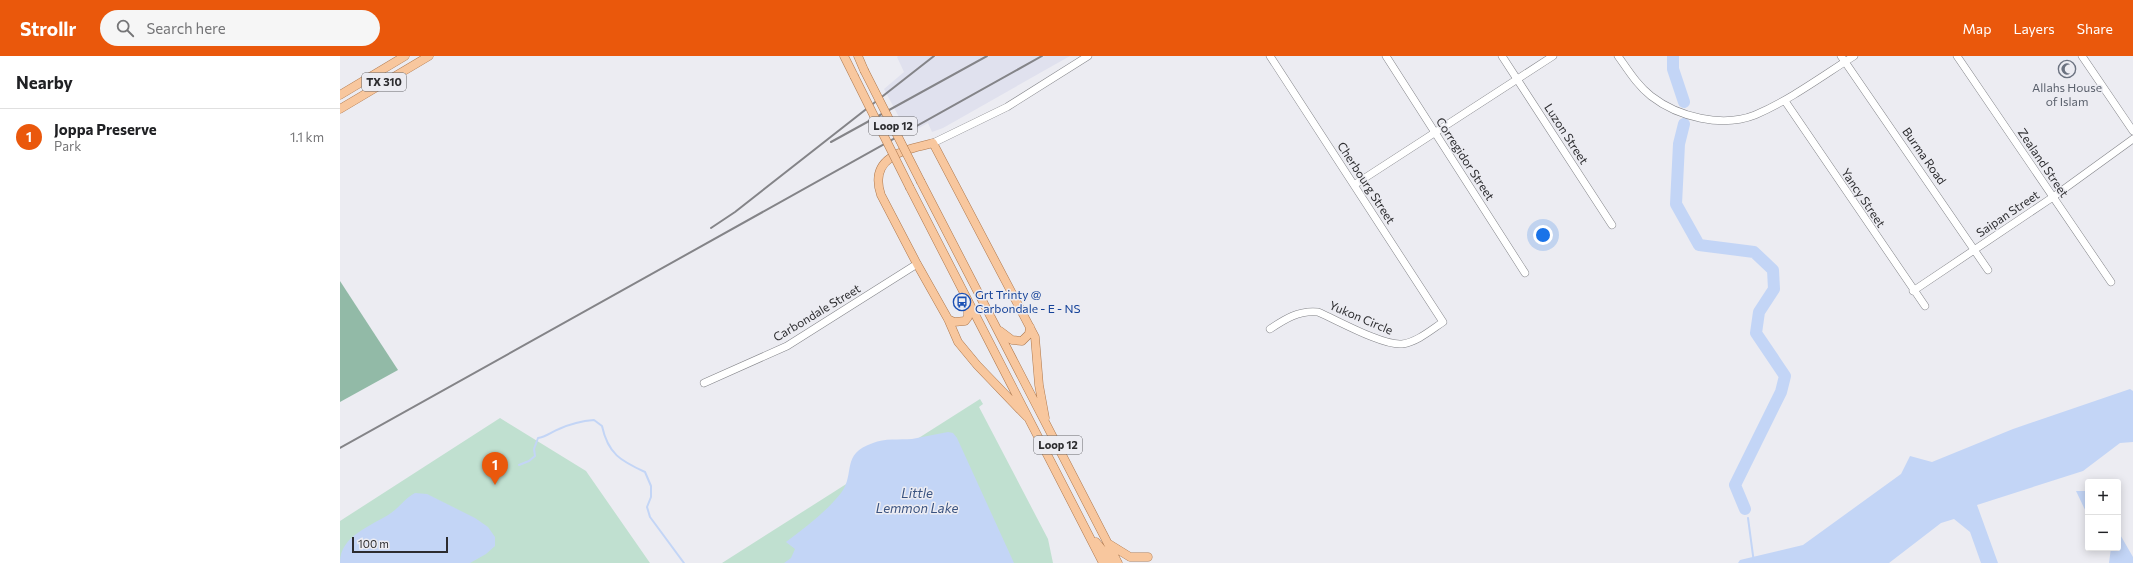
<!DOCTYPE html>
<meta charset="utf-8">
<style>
:root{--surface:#fff;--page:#f6f6f6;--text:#202124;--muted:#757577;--line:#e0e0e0;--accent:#ea580c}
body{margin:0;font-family:Commissioner,sans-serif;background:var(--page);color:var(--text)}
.controls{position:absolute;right:12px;bottom:12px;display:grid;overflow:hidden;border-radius:4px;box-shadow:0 2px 10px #0003}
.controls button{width:36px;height:36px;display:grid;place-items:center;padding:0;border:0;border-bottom:1px solid var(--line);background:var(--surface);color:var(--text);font:20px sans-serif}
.scale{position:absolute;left:12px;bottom:10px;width:96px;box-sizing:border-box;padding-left:4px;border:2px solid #2c2c2f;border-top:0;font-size:11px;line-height:14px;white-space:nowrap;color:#2c2c2f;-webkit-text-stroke:3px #ececf2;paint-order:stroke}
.you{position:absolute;left:1203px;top:179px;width:14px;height:14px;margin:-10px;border:3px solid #fff;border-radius:50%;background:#1a73e8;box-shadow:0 0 0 6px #1a73e833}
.badge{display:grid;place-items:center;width:26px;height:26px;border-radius:50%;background:var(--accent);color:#fff;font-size:13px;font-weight:700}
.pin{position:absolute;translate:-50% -33px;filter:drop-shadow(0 1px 2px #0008)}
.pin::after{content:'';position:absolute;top:21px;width:14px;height:12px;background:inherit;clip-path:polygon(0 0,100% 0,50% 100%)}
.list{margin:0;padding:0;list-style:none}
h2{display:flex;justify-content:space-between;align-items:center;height:52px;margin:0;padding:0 16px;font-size:17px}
h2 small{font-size:13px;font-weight:400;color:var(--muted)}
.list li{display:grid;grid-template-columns:26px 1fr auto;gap:12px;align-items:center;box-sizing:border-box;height:56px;padding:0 16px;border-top:1px solid var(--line)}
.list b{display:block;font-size:15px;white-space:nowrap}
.list p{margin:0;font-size:13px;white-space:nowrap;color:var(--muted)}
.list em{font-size:13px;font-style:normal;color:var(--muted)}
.icon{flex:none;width:22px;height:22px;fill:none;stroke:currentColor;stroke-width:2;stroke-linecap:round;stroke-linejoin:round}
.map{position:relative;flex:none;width:1793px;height:507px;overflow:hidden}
header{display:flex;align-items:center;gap:24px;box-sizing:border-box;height:56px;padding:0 20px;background:var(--accent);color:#fff}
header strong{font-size:19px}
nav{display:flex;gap:22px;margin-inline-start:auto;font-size:14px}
.search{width:280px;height:36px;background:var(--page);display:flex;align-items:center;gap:10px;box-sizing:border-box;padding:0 14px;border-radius:22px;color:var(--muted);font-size:15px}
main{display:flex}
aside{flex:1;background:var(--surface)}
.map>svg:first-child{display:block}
.built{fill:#e0e1ee}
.green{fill:#c0e0d0}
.forest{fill:#92baa7}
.water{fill:#c3d5f6}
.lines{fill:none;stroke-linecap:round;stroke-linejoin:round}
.stream{stroke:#c3d5f6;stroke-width:2}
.river{stroke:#c3d5f6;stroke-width:12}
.minor-casing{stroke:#838489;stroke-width:8}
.major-casing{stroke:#ae784d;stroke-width:9}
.minor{stroke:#fff;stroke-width:7}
.major{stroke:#f8c79e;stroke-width:8}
.rail{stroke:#848488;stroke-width:2}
.major-bridge-casing{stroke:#ae784d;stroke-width:9;stroke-linecap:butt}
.major-bridge{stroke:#f8c79e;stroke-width:8}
.labels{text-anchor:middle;stroke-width:3;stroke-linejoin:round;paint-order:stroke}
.shield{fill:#ececf2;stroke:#66666a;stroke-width:1}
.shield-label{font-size:11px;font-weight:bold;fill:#2c2c2f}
.worship-label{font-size:12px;fill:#5b616d;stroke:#ececf2}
.street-label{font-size:12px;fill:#2c2c2f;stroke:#ececf2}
.transit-label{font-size:12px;fill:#164399;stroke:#ececf2;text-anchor:start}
.water-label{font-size:13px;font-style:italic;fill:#3a5380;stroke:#ececf2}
</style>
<header>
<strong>Strollr</strong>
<div class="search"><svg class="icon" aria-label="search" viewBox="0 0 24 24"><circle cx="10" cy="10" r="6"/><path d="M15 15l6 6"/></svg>Search here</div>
<nav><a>Map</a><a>Layers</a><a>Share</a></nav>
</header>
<main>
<aside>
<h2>Nearby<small></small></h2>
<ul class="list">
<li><span class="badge">1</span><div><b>Joppa Preserve</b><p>Park</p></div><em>1.1 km</em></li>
</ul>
</aside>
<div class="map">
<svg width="1793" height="507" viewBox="0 0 1793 507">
<rect width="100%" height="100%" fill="#ececf2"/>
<path class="built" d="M 558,0 L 730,0 L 603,72 L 592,76 L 588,67 L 568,78 L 544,33 L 564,16 L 557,1 Z"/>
<path class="green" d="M 640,343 L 643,348 L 639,351 L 708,483 L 713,507 L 382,507 Z
M 160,362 L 246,415 L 310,507 L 0,507 L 0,465 Z"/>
<path class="forest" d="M 0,225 L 58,314 L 0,346 Z"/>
<path class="water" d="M 1790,333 L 1793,335 L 1793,386 L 1780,387 L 1743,415 L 1637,449 L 1658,507 L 1641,507 L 1630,476 L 1614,463 L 1601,467 L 1549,507 L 1398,507 L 1400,504 L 1463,489 L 1561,418 L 1570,400 L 1592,406 L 1673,373 Z
M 608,376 L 613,377 L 617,382 L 674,507 L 444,507 L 451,502 L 455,493 L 446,486 C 466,471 485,457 501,437 C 516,417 500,398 533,387 C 544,382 560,384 572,383 C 584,381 596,378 608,376 Z
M 1736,435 L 1748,435 L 1748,460 Z
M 75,437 L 87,438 L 135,462 L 148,471 L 155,481 L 155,490 L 146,498 L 130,507 L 0,507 C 0,479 32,470 51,457 C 60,451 65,442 75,437 Z
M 1778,475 L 1793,501 L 1793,507 L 1769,507 L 1771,492 L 1778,492 Z"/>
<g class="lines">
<path class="stream" d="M 179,409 L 189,405 L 195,400 L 194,393 L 198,382 C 206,381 211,376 219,373 C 230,368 241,365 254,364 L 262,370 C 268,398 281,405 305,416 L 311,430 L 311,441 L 307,451 L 310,461 L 344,507
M 1408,462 L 1414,507"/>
<path class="river" d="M 1333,0 L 1333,13 L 1344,46
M 1344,68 L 1339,88 L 1336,148 L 1359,189 L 1414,196 L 1433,214 L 1434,233 L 1419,256 L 1416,277 L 1445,320 L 1441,336 L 1395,429 L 1405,453"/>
<defs>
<path id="minor" d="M 1046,0 L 1185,217
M 1162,0 L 1272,169
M 1278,0 C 1288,14 1297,29 1311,40 C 1338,61 1382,72 1415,59 C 1450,44 1481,21 1514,0
M 1501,0 L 1648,214
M 1617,0 L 1771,226
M 1742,0 L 1793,75
M 1445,45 L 1585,250
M 593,87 L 667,51 L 748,0
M 1014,129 L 1213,0
M 1573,235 L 1713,141 L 1793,83
M 930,273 C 945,263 959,254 978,256 C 997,264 1043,290 1062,288 C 1077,286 1091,274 1103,266 L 930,0
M 364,327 L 447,290 L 577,208"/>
<path id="major" d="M 504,0 L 514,20
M 518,0 L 524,14
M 0,39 L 65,0
M 0,53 L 89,0
M 581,126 L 778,507
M 570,132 L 763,507
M 608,263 L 614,266 L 625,265 L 628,261 L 628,249
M 660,275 L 672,284 L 682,285 L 689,278 L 690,271
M 687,361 L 637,309 L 618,286 L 608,263 L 577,208 L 541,139 C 528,101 564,94 593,87 L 695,281 L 699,329 L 705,362
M 756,486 L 764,496 L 770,507
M 769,488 L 790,501 L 808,501"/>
</defs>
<use href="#minor" class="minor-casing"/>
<use href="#major" class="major-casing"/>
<use href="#minor" class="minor"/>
<use href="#major" class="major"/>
<path class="rail" d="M 491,86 L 647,0
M 371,172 L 395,156 L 594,0
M 0,392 L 702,0"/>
<defs>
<path id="major-bridge" d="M 524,14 L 581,126
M 514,20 L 570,132"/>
</defs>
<use href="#major-bridge" class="major-bridge-casing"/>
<use href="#major-bridge" class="major-bridge"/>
</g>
<defs>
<symbol id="mosque-ring" viewBox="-11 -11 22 22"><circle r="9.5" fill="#ececf2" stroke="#6b7280" stroke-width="1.5"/><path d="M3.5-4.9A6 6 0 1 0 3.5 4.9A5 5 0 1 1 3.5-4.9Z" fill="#6b7280"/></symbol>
<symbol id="bus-ring" viewBox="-11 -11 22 22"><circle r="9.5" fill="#ececf2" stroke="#1a4fb4" stroke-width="1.5"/><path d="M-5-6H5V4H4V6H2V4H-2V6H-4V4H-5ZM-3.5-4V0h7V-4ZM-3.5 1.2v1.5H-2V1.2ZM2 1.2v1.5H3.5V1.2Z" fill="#1a4fb4"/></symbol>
</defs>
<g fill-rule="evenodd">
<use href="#mosque-ring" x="1717" y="3" width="20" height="20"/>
<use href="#bus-ring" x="612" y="236" width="20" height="20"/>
</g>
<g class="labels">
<g class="shield">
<rect x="22" y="17" width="44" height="18" rx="3"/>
<rect x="529" y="61" width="48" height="18" rx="3"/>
<rect x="694" y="380" width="48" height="18" rx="3"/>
</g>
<g class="shield-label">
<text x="44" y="30">TX 310</text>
<text x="553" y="74">Loop 12</text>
<text x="718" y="393">Loop 12</text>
</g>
<g class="worship-label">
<text x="1727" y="36">Allahs House<tspan x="1727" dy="14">of Islam</tspan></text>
</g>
<g class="street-label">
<text transform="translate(1226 78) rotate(57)" y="4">Luzon Street</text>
<text transform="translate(1584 100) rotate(55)" y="4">Burma Road</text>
<text transform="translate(1125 103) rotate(57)" y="4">Corregidor Street</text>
<text transform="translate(1703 107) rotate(56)" y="4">Zealand Street</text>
<text transform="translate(1026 127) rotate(57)" y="4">Cherbourg Street</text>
<text transform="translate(1523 142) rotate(56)" y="4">Yancy Street</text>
<text transform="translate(1668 158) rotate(-34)" y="4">Saipan Street</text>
<text transform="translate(477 257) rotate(-31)" y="4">Carbondale Street</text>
<text transform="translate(1021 262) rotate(23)" y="4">Yukon Circle</text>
</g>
<g class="transit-label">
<text x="635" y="243">Grt Trinty @<tspan x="635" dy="14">Carbondale - E - NS</tspan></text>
</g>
<g class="water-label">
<text x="577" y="442">Little<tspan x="577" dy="15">Lemmon Lake</tspan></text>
</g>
</g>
</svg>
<div class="controls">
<button>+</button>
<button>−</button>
</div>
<div class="scale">100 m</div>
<div class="you"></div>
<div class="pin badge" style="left:155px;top:429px">1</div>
</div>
</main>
